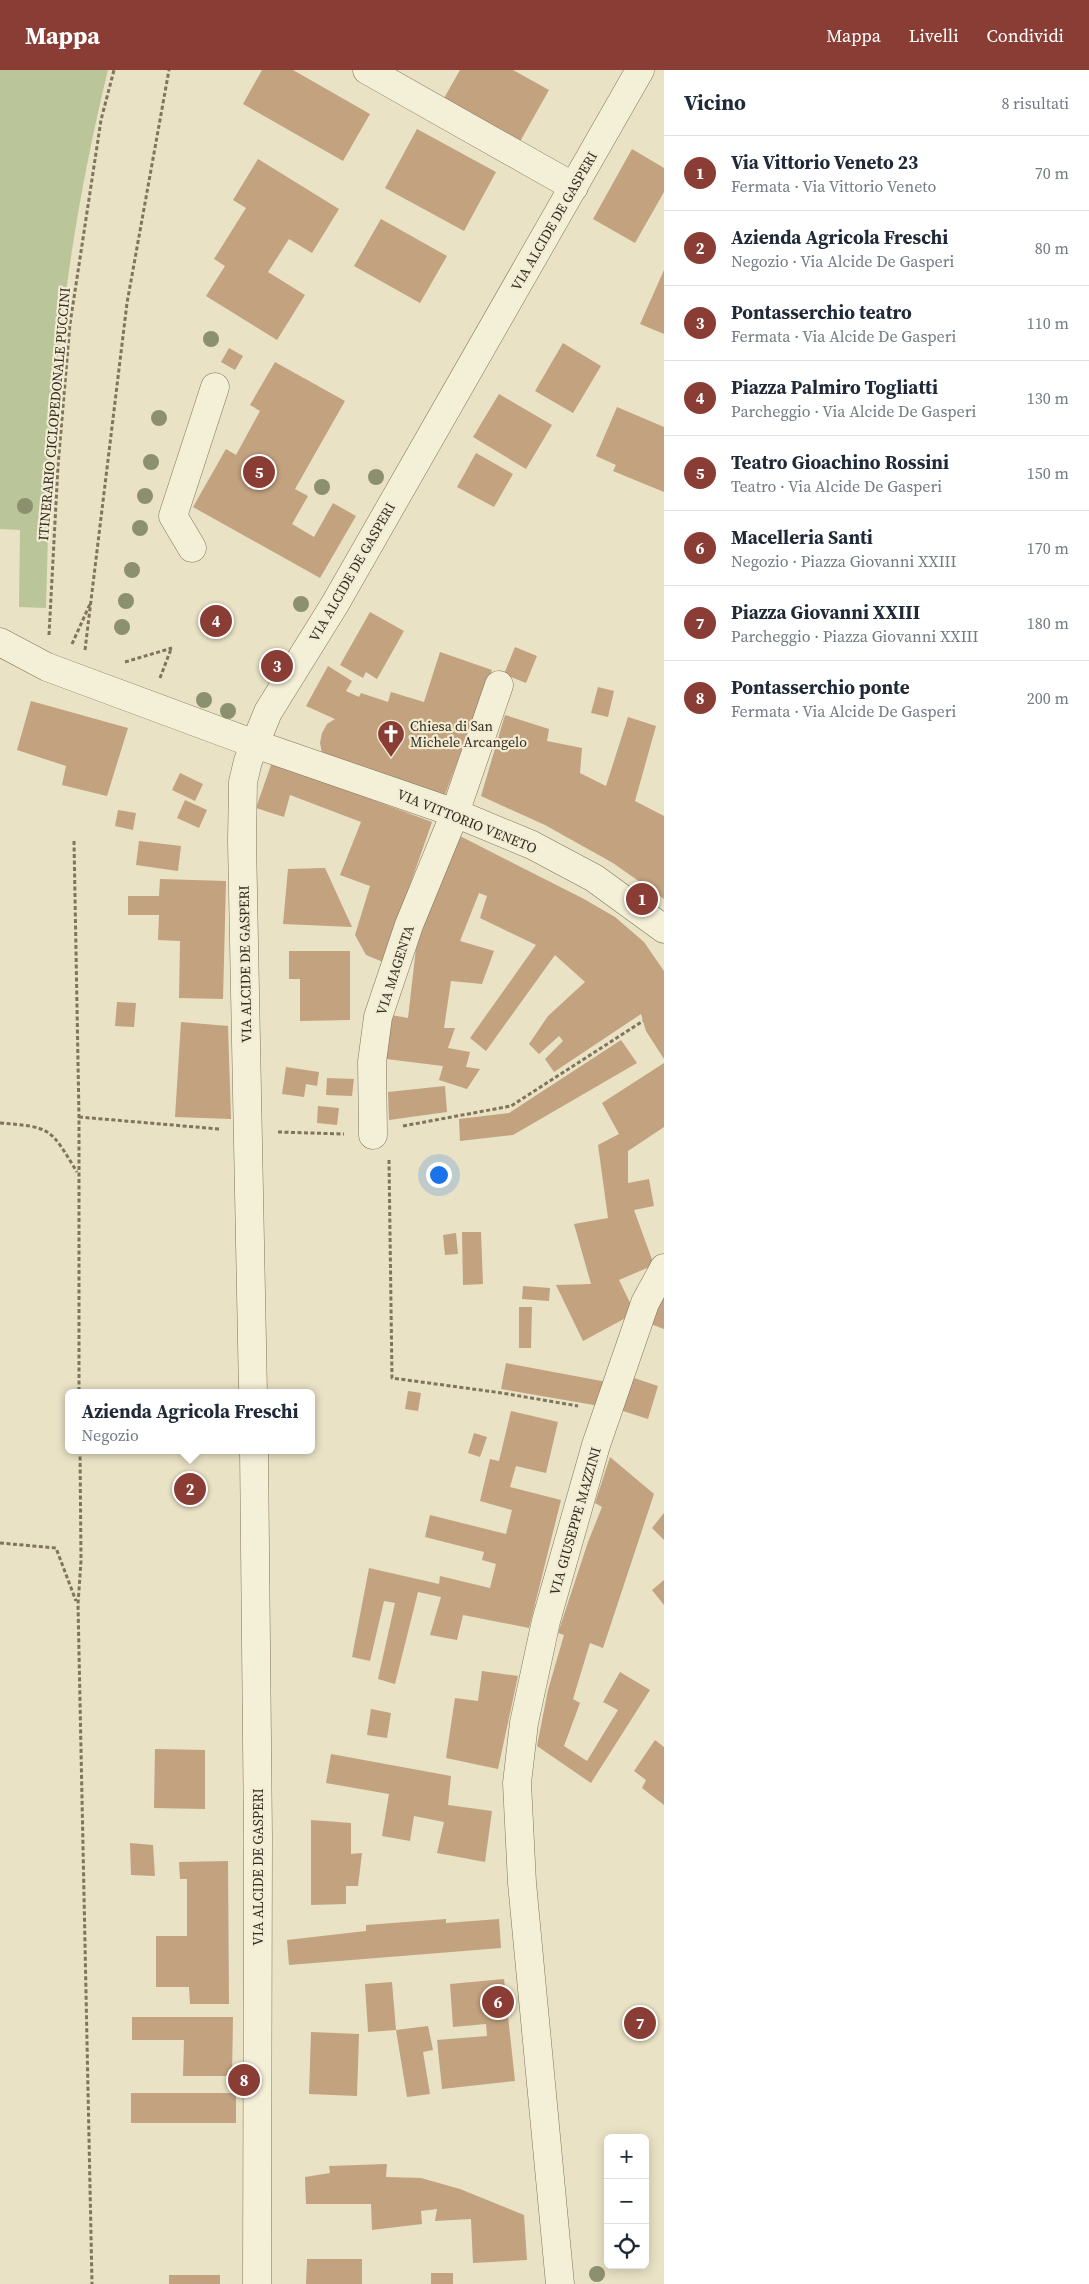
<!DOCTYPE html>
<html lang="it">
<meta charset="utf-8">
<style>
:root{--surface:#fff;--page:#f6f6f7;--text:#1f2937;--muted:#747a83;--line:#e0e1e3;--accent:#893d34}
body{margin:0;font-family:"Source Serif 4",serif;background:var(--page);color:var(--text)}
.controls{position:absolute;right:15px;bottom:15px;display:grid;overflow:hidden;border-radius:8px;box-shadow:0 2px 12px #0003}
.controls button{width:45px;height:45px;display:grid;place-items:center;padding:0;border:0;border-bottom:1px solid var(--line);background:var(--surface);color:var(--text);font:25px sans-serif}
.you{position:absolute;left:438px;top:1104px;width:18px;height:18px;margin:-12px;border:4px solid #fff;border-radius:50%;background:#1a73e8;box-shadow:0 0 0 8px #1a73e833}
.badge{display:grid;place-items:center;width:32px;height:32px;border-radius:50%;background:var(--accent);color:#fff;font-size:16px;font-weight:700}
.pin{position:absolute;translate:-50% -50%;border:2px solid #fff;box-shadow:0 1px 5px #0006}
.popup{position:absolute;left:65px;top:1319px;width:250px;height:65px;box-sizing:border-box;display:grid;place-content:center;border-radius:8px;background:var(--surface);filter:drop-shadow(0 1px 4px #0005);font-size:16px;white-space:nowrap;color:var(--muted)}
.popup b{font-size:19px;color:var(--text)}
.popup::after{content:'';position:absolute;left:50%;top:100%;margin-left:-10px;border:10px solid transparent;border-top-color:var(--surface)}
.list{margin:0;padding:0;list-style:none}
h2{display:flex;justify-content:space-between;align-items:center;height:65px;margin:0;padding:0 20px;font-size:21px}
h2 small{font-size:16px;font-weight:400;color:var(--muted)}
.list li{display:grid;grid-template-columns:32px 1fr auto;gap:15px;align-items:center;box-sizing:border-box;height:75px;padding:0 20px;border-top:1px solid var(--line)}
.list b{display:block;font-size:19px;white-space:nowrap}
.list p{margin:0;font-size:16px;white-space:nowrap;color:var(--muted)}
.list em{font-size:16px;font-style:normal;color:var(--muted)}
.icon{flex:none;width:28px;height:28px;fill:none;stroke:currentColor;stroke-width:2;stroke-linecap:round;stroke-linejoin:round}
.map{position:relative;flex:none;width:664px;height:2214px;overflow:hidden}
header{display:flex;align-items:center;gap:30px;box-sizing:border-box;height:70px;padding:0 25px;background:var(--accent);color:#fff}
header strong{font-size:24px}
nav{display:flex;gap:28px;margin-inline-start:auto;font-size:18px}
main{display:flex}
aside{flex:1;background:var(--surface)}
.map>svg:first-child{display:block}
.green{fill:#bbc59a}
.building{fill:#c2a27f}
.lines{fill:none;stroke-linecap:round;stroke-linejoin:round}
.minor-casing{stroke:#81745d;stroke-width:29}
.path{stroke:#81745d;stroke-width:3;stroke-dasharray:4 2.5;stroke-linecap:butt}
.minor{stroke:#f4efd7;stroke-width:28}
.tree{fill:#8c906f}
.labels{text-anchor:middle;stroke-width:4.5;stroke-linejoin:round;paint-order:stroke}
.street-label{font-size:14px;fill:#332b1f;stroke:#f1ecd3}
.poi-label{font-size:14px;fill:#332b1f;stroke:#f1ecd3;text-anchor:start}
</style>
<header>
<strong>Mappa</strong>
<nav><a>Mappa</a><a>Livelli</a><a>Condividi</a></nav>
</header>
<main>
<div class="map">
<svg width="664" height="2214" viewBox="0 0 664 2214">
<rect width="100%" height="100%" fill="#e9e2c5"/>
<path class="green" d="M 0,0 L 108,0 C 81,110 62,228 53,341 C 49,406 48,472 46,538 L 19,537 L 20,460 L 0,459 Z"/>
<path class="building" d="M 262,0 L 293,0 L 370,44 L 343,91 L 243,34 Z
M 460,0 L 513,0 L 549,20 L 518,75 L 443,30 Z
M 417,59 L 496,102 L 464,161 L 385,118 Z
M 632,79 L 664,98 L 664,122 L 635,173 L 593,149 Z
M 258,89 L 339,139 L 312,183 L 289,169 L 268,202 L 305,225 L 277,270 L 206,226 L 225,196 L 214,189 L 246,138 L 233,130 Z
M 381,149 L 447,186 L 420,233 L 354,196 Z
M 664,200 L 664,264 L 640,254 Z
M 563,273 L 601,296 L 573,343 L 535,321 Z
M 229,278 L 243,286 L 235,300 L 221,292 Z
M 275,292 L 345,331 L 295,419 L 308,426 L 292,454 L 314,467 L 333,433 L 356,446 L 320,508 L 193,437 L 226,379 L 236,385 L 260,341 L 250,335 Z
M 499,324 L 552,355 L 526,399 L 473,367 Z
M 617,337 L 664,357 L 664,422 L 613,401 L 616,395 L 596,386 Z
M 476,383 L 513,404 L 494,437 L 457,417 Z
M 370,542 L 404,561 L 377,609 L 366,602 L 363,608 L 340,595 Z
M 515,577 L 537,586 L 526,613 L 504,604 Z
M 440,582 L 492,600 L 443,730 L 322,683 L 320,673 L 322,663 L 327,654 L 335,649 L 306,636 L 328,596 L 352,611 L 346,621 L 359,627 L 361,623 L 388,632 L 391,622 L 424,632 Z
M 598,617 L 614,621 L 608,647 L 591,643 Z
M 31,631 L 128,658 L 107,726 L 62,715 L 66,696 L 17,680 Z
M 505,645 L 549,659 L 547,671 L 582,678 L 580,703 L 606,716 L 628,647 L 656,656 L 635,731 L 664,746 L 664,829 L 613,793 L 545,755 L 481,726 Z
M 272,692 L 432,752 L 383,892 L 366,885 L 355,865 L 370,816 L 340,805 L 361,752 L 290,725 L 284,747 L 256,738 Z
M 180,703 L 203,714 L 195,731 L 172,720 Z
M 185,730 L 207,740 L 199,758 L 177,748 Z
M 118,740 L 136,743 L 133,760 L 115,756 Z
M 458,765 L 584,829 L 615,847 L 644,872 L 664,901 L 664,989 L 646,961 L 641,944 L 554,1002 L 545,989 L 563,971 L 559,966 L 539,984 L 529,974 L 548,946 L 585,912 L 555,885 L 486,981 L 470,968 L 536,875 L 480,848 L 487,826 L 479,823 L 460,871 L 494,881 L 482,914 L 451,911 L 444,958 L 455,958 L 448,978 L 470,982 L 466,997 L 480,999 L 467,1019 L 439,1010 L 443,996 L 378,988 L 386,944 L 408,948 L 419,852 Z
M 139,771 L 181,776 L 178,801 L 136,795 Z
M 325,798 L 352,857 L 283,854 L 288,799 Z
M 160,809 L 226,811 L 223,929 L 179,928 L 180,871 L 158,870 L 159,845 L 128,845 L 128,826 L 159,826 Z
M 289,881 L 350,881 L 350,950 L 300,951 L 300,909 L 289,909 Z
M 117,932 L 136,933 L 134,957 L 115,956 Z
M 181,952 L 228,956 L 231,1049 L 175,1047 Z
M 621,970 L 637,993 L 513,1065 L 460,1071 L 459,1049 L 509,1043 Z
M 664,993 L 664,1057 L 628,1081 L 628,1113 L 649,1109 L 654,1136 L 634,1140 L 654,1195 L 619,1210 L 635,1243 L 583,1271 L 556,1215 L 591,1214 L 574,1154 L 608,1148 L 598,1075 L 619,1064 L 602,1033 Z
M 286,997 L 319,1002 L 317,1016 L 306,1014 L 304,1027 L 282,1024 Z
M 327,1008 L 354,1009 L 352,1026 L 326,1025 Z
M 445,1016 L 447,1042 L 389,1050 L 388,1022 Z
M 318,1036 L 339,1038 L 337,1055 L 317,1053 Z
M 462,1162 L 481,1162 L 483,1214 L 463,1215 Z
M 456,1163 L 458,1184 L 445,1185 L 443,1165 Z
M 664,1213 L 664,1259 L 645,1252 Z
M 523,1216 L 550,1218 L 549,1231 L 522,1229 Z
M 519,1237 L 532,1237 L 531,1278 L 519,1278 Z
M 506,1293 L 607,1312 L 600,1336 L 501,1319 Z
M 631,1307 L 658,1316 L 648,1349 L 620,1340 Z
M 408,1321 L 421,1323 L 418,1341 L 405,1339 Z
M 511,1341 L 558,1352 L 546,1403 L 516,1396 L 510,1417 L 561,1430 L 529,1558 L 463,1545 L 457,1570 L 430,1565 L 441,1527 L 418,1522 L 395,1614 L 378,1609 L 395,1533 L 384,1531 L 370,1591 L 352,1587 L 369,1498 L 439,1514 L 440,1506 L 490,1518 L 496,1494 L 482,1490 L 484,1482 L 425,1467 L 430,1445 L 506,1464 L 512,1440 L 480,1431 L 490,1389 L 499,1391 Z
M 474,1363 L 487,1367 L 480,1387 L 468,1383 Z
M 610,1387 L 654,1424 L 603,1578 L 590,1573 L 573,1629 L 580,1633 L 564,1676 L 587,1691 L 618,1640 L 603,1632 L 620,1602 L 650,1620 L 591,1713 L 537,1676 L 548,1620 L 564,1565 L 558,1563 L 588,1472 L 602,1437 L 595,1433 Z
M 664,1443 L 664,1470 L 652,1458 Z
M 664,1510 L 664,1535 L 652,1520 Z
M 482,1601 L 518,1606 L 498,1699 L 446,1688 L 455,1628 L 478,1631 Z
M 371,1639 L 391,1643 L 387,1668 L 367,1665 Z
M 655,1670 L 664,1677 L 664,1735 L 642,1718 L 646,1710 L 634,1701 Z
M 155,1679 L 205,1680 L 205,1739 L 154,1738 Z
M 331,1684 L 451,1706 L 448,1735 L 492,1741 L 485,1792 L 437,1783 L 444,1752 L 414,1746 L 410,1771 L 382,1766 L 389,1724 L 326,1713 Z
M 311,1750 L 351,1753 L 351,1784 L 362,1783 L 358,1816 L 346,1816 L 346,1834 L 311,1835 Z
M 130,1773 L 153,1775 L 155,1806 L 131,1805 Z
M 228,1791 L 229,1934 L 190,1934 L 189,1917 L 156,1917 L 156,1866 L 187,1866 L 187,1809 L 180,1809 L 179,1792 Z
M 446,1849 L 446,1853 L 499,1849 L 501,1878 L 289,1895 L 287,1870 L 366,1861 L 366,1855 Z
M 504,1909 L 515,2011 L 442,2019 L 437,1970 L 487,1966 L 486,1954 L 453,1957 L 450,1914 Z
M 392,1912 L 396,1960 L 428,1956 L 433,1980 L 423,1982 L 430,2024 L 407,2027 L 396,1960 L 368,1962 L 365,1914 Z
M 132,1947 L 233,1947 L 232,2006 L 183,2006 L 184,1970 L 132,1970 Z
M 311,1962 L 359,1964 L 357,2026 L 309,2024 Z
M 131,2023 L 236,2023 L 236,2053 L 131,2053 Z
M 387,2094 L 386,2107 L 421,2108 L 460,2119 L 524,2145 L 527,2190 L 473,2193 L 471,2149 L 435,2151 L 437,2139 L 421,2141 L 422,2154 L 372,2160 L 371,2134 L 306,2134 L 305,2107 L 330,2103 L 329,2096 Z
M 307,2189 L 362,2189 L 362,2214 L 306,2214 Z
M 431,2203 L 453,2203 L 453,2214 L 431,2214 Z
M 169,2205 L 220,2205 L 220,2214 L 169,2214 Z"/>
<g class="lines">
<defs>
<path id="minor" d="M 367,0 L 574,117
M 192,478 L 173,446 L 215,317
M 0,572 L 47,597 L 255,674 L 455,743 L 532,775 L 594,808 L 664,859
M 373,1065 L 372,992 L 378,947 L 409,855 L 455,743 L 499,615
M 253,1323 L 242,771 L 243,712 L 248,691 L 268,642 L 335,534 L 640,0
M 254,1380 L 258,1767 L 257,2214
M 560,2214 L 522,1813 L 517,1713 L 524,1653 L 546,1551 L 596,1375 L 645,1233 L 664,1198"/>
</defs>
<use href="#minor" class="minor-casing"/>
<path class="path" d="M 49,565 L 58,396 L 70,254 L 101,50 L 114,0
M 72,574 L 90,534
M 85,580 L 127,233 L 169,0
M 125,592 L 172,578
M 160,608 L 171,579
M 74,771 L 79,1047 L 79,1323
M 79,1047 L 219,1059
M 0,1053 C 52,1057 50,1058 77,1102
M 403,1056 L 511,1036 L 643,951
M 278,1062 L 344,1064
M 389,1090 L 392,1308 L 502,1323 L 578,1336
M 80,1380 L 81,1491 L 78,1534 L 92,2214
M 0,1473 L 56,1478 L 76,1531"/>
<use href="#minor" class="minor"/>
</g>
<g class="tree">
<circle cx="211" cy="269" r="8"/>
<circle cx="159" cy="348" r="8"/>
<circle cx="151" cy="392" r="8"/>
<circle cx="376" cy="407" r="8"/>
<circle cx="322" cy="417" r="8"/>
<circle cx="145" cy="426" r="8"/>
<circle cx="25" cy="436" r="8"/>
<circle cx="140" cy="458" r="8"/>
<circle cx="132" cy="500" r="8"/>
<circle cx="126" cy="531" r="8"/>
<circle cx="301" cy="534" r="8"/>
<circle cx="122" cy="557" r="8"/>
<circle cx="204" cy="630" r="8"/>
<circle cx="228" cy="641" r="8"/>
<circle cx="597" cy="2204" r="8"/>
</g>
<defs>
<symbol id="church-pin" viewBox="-11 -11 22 30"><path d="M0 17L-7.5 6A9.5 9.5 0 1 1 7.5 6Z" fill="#893d34" stroke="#f1ecd3"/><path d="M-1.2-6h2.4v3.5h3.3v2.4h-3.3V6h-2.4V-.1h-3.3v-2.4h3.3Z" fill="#fff"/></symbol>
</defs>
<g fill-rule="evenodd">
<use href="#church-pin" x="375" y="648" width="32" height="43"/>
</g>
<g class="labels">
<g class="street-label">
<text transform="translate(554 151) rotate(-60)" y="5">VIA ALCIDE DE GASPERI</text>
<text transform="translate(54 344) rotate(-85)" y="5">ITINERARIO CICLOPEDONALE PUCCINI</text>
<text transform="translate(352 502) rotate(-60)" y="5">VIA ALCIDE DE GASPERI</text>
<text transform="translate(467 751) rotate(22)" y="5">VIA VITTORIO VENETO</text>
<text transform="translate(245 894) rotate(-91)" y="5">VIA ALCIDE DE GASPERI</text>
<text transform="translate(395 900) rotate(-72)" y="5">VIA MAGENTA</text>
<text transform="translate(575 1451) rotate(-74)" y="5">VIA GIUSEPPE MAZZINI</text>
<text transform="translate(258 1797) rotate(-90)" y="5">VIA ALCIDE DE GASPERI</text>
</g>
<g class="poi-label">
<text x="410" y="661">Chiesa di San<tspan x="410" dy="16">Michele Arcangelo</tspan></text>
</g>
</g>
</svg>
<div class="controls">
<button>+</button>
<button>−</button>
<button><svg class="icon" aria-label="locate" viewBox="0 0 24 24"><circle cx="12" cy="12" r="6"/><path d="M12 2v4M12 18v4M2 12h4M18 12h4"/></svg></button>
</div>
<div class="you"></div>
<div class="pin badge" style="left:642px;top:829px">1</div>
<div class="pin badge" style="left:190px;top:1419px">2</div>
<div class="popup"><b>Azienda Agricola Freschi</b>Negozio</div>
<div class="pin badge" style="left:277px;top:596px">3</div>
<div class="pin badge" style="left:216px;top:551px">4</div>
<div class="pin badge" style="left:259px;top:402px">5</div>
<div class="pin badge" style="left:498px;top:1932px">6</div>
<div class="pin badge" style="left:640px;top:1953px">7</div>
<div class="pin badge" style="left:244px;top:2010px">8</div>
</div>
<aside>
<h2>Vicino<small>8 risultati</small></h2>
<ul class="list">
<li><span class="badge">1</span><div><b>Via Vittorio Veneto 23</b><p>Fermata · Via Vittorio Veneto</p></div><em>70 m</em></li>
<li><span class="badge">2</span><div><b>Azienda Agricola Freschi</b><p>Negozio · Via Alcide De Gasperi</p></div><em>80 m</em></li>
<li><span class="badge">3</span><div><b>Pontasserchio teatro</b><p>Fermata · Via Alcide De Gasperi</p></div><em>110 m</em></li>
<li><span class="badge">4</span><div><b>Piazza Palmiro Togliatti</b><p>Parcheggio · Via Alcide De Gasperi</p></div><em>130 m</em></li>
<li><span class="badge">5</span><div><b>Teatro Gioachino Rossini</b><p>Teatro · Via Alcide De Gasperi</p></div><em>150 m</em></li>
<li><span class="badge">6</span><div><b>Macelleria Santi</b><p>Negozio · Piazza Giovanni XXIII</p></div><em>170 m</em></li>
<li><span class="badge">7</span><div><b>Piazza Giovanni XXIII</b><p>Parcheggio · Piazza Giovanni XXIII</p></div><em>180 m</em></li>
<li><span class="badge">8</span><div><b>Pontasserchio ponte</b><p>Fermata · Via Alcide De Gasperi</p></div><em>200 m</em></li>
</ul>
</aside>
</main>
